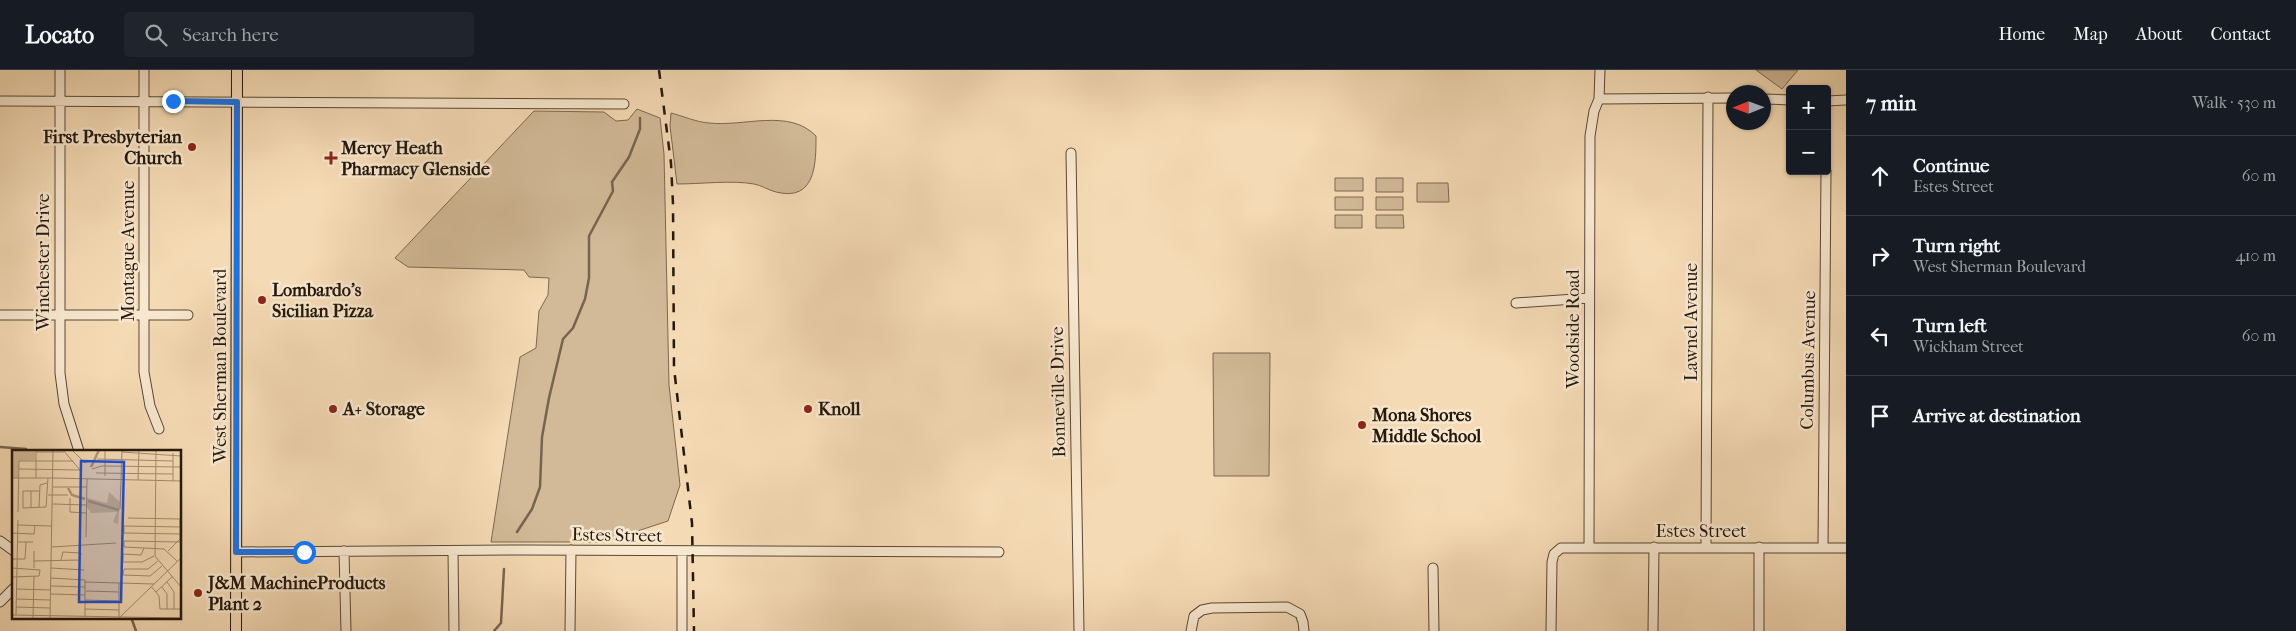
<!DOCTYPE html>
<meta charset="utf-8">
<style>
:root{--surface:#171b24;--page:#20242c;--text:#f1f3f6;--muted:#9ea1a6;--line:#363941}
body{margin:0;font-family:"IM FELL French Canon",serif;background:var(--page);color:var(--text)}
.controls{position:absolute;right:15px;top:15px;display:grid;overflow:hidden;border-radius:5px;box-shadow:0 1px 4px #0004}
.controls button{width:45px;height:45px;display:grid;place-items:center;padding:0;border:0;border-bottom:1px solid var(--line);background:var(--surface);color:var(--text);font:25px sans-serif}
.compass{position:absolute;left:1726px;top:15px;width:45px;height:45px;border-radius:50%;background:var(--surface);box-shadow:0 1px 4px #0004;rotate:269deg}
.stop{position:absolute;width:15px;height:15px;margin:-11px;border:4px solid #1a73e8;border-radius:50%;background:#fff}
.stop.end{background:#1a73e8;border-color:#fff;box-shadow:0 1px 5px #0008}
.list{margin:0;padding:0;list-style:none}
h2{display:flex;justify-content:space-between;align-items:center;height:65px;margin:0;padding:0 20px;font-size:21px}
h2 small{font-size:16px;font-weight:400;color:var(--muted)}
.list li{display:grid;grid-template-columns:32px 1fr auto;gap:15px;align-items:center;box-sizing:border-box;height:80px;padding:0 20px;border-top:1px solid var(--line)}
.list b{display:block;font-size:19px;white-space:nowrap}
.list p{margin:0;font-size:16px;white-space:nowrap;color:var(--muted)}
.list em{font-size:16px;font-style:normal;color:var(--muted)}
.icon{flex:none;width:28px;height:28px;fill:none;stroke:currentColor;stroke-width:2;stroke-linecap:round;stroke-linejoin:round}
.map{position:relative;flex:none;width:1846px;height:561px;overflow:hidden}
header{display:flex;align-items:center;gap:30px;box-sizing:border-box;height:70px;padding:0 25px;background:var(--surface);border-bottom:1px solid var(--line)}
header strong{font-size:24px}
nav{display:flex;gap:28px;margin-inline-start:auto;font-size:18px}
.search{width:350px;height:45px;background:var(--page);display:flex;align-items:center;gap:12px;box-sizing:border-box;padding:0 18px;border-radius:5px;color:var(--muted);font-size:19px}
main{display:flex}
aside{flex:1;background:var(--surface)}
.map>svg:first-child{display:block}
.green{fill:#d2ba98;stroke:#7c6852}
.lines{fill:none;stroke-linecap:round;stroke-linejoin:round}
.stream{stroke:#77644f;stroke-width:2.5}
.minor-casing{stroke:#594836;stroke-width:11}
.major-casing{stroke:#25170c;stroke-width:12}
.minor{stroke:#f8e8cf;stroke-width:9}
.major{stroke:#f5dbb5;stroke-width:10}
.rail{stroke:#25170c;stroke-width:2.5;stroke-dasharray:9 9;stroke-linecap:butt}
.route{stroke:#1a73e8;stroke-width:6}
.poi-dot{fill:#8f2418;stroke:#f8e8cf;stroke-width:2}
.labels{text-anchor:middle;stroke-width:5;stroke-linejoin:round;paint-order:stroke}
.poi-label{font-size:18px;font-weight:bold;fill:#25170c;stroke:#f8e8cf;text-anchor:start}
.street-label{font-size:18px;fill:#25170c;stroke:#f8e8cf}
.inset-river{fill:none;stroke:#ae987c;stroke-width:2.5}
.inset-road{fill:none;stroke:#a28d71;stroke-width:1}
.view{fill:#1d4ed8;fill-opacity:0.15;stroke:#1d4ed8;stroke-width:2.5}
.inset-edge{fill:none;stroke:#25170c;stroke-width:2.5}
</style>
<header>
<strong>Locato</strong>
<div class="search"><svg class="icon" aria-label="search" viewBox="0 0 24 24"><circle cx="10" cy="10" r="6"/><path d="M15 15l6 6"/></svg>Search here</div>
<nav><a>Home</a><a>Map</a><a>About</a><a>Contact</a></nav>
</header>
<main>
<div class="map">
<svg width="1846" height="561" viewBox="0 0 1846 561">
<rect width="100%" height="100%" fill="#f5dbb5"/>
<filter id="stains"><feTurbulence type="fractalNoise" baseFrequency=".004" numOctaves="4"/><feColorMatrix values="0 0 0 0 .2 0 0 0 0 .09 0 0 0 0 .02 0 0 0 .5 -.17"/></filter>
<radialGradient id="worn" r=".72"><stop offset=".6" stop-color="#630" stop-opacity="0"/><stop offset="1" stop-color="#630" stop-opacity=".3"/></radialGradient>
<path class="green" d="M 1756,0 L 1798,0 L 1782,19 Z
M 637,39 L 660,48 L 664,84 L 669,315 L 680,415 L 668,451 L 604,472 L 491,472 L 520,287 L 536,278 L 539,241 L 548,225 L 549,208 L 529,207 L 524,200 L 408,197 L 395,188 L 534,41 L 604,42 L 616,51 L 628,50 Z
M 671,43 C 683,46 696,52 709,53 C 744,57 789,38 816,66 C 816,93 816,132 776,122 C 768,120 761,115 754,114 C 733,110 700,114 677,114 L 670,56 Z
M 1335,108 L 1363,108 L 1363,121 L 1335,121 Z
M 1376,108 L 1403,108 L 1403,122 L 1376,122 Z
M 1417,113 L 1448,113 L 1449,132 L 1417,132 Z
M 1335,127 L 1363,127 L 1363,140 L 1335,140 Z
M 1376,127 L 1403,127 L 1403,140 L 1376,140 Z
M 1335,145 L 1362,145 L 1362,158 L 1335,158 Z
M 1376,145 L 1403,145 L 1404,158 L 1376,158 Z
M 1213,283 L 1270,283 L 1269,406 L 1214,406 Z"/>
<g class="lines">
<path class="stream" d="M 0,377 L 26,379 L 27,381
M 517,462 L 532,439 L 540,417 L 542,367 L 549,328 L 563,269 L 573,258 L 585,229 L 589,208 L 589,166 L 613,121 L 612,112 L 629,87 L 640,59 L 640,48
M 131,547 L 136,561
M 494,561 L 501,553 L 504,499"/>
<defs>
<path id="minor" d="M 60,0 L 60,303 L 64,334 L 79,381
M 144,0 L 144,302 L 150,336 L 159,359
M 1599,29 L 1734,28
M 1764,29 L 1790,30
M 0,31 L 624,34
M 1827,31 L 1846,30
M 1071,83 L 1079,561
M 1516,233 L 1589,228
M 0,245 L 188,245
M 0,471 L 14,481
M 1589,477 L 1590,66 L 1594,41 L 1599,29 L 1600,0
M 1706,477 L 1708,27
M 1823,478 L 1826,101
M 344,481 L 346,561
M 236,482 L 526,480 L 999,482
M 453,482 L 454,561
M 1433,498 L 1434,561
M 0,532 L 14,518
M 570,561 L 571,480
M 682,561 L 682,482
M 1191,561 L 1194,546 L 1202,540 L 1212,538 L 1287,537 L 1300,544 L 1303,552 L 1304,561
M 1551,561 L 1552,492 L 1554,484 L 1561,478 L 1846,478
M 1653,561 L 1654,477
M 1759,561 L 1759,477"/>
<path id="major" d="M 236,561 L 237,0"/>
</defs>
<use href="#minor" class="minor-casing"/>
<use href="#major" class="major-casing"/>
<use href="#minor" class="minor"/>
<use href="#major" class="major"/>
<path class="rail" d="M 659,0 L 671,93 L 673,134 L 674,298 L 692,453 L 694,561"/>
</g>
<g class="lines">
<path class="route" d="M 173,31 L 237,32 L 236,482 L 304,482"/>
</g>
<g class="poi-dot">
<circle cx="192" cy="77" r="5"/>
<path d="M328.5 80.5h5v5h5v5h-5v5h-5v-5h-5v-5h5z"/>
<circle cx="262" cy="230" r="5"/>
<circle cx="333" cy="339" r="5"/>
<circle cx="808" cy="339" r="5"/>
<circle cx="1362" cy="355" r="5"/>
<circle cx="198" cy="523" r="5"/>
</g>
<g class="labels">
<g class="poi-label">
<text x="182" y="73" text-anchor="end">First Presbyterian<tspan x="182" dy="21">Church</tspan></text>
<text x="341" y="84">Mercy Heath<tspan x="341" dy="21">Pharmacy Glenside</tspan></text>
<text x="272" y="226">Lombardo's<tspan x="272" dy="21">Sicilian Pizza</tspan></text>
<text x="343" y="345">A+ Storage</text>
<text x="818" y="345">Knoll</text>
<text x="1372" y="351">Mona Shores<tspan x="1372" dy="21">Middle School</tspan></text>
<text x="208" y="519">J&amp;M MachineProducts<tspan x="208" dy="21">Plant 2</tspan></text>
</g>
<g class="street-label">
<text transform="translate(128 181) rotate(-90)" y="6">Montague Avenue</text>
<text transform="translate(43 192) rotate(-90)" y="6">Winchester Drive</text>
<text transform="translate(1691 252) rotate(-90)" y="6">Lawnel Avenue</text>
<text transform="translate(1573 259) rotate(-90)" y="6">Woodside Road</text>
<text transform="translate(1808 290) rotate(-89)" y="6">Columbus Avenue</text>
<text transform="translate(220 296) rotate(-90)" y="6">West Sherman Boulevard</text>
<text transform="translate(1058 322) rotate(-91)" y="6">Bonneville Drive</text>
<text x="1701" y="467">Estes Street</text>
<text transform="translate(617 465) rotate(1)" y="6">Estes Street</text>
</g>
</g>
<g transform="translate(12 380)">
<rect width="169" height="169" fill="#f5dbb5"/>
<path d="M 0,0 L 23,0 L 23,10 L 7,11 L 6,28 L 0,28 ZM 97,42 L 108,52 L 106,74 L 101,72 L 105,62 L 79,63 L 75,57 L 75,48 L 95,53 Z" fill="#d2ba98"/>
<path class="inset-river" d="M 79,17 L 87,0M 56,38 L 60,45 L 73,49M 76,51 L 107,60"/>
<path class="inset-road" d="M 60,0 L 73,13 L 76,11M 144,0 L 143,106 L 169,137M 24,2 L 52,2M 110,2 L 169,6M 85,9 L 161,11M 7,11 L 61,11M 7,19 L 68,20 L 51,0M 80,19 L 90,16 L 169,17M 84,23 L 161,24M 93,26 L 93,0M 0,28 L 41,28M 24,28 L 24,0M 41,28 L 169,31M 126,30 L 127,0M 161,31 L 161,3M 41,37 L 75,37M 27,41 L 11,41 L 11,58 L 34,57 L 36,28M 36,45 L 56,45M 58,48 L 58,62 L 74,63M 41,54 L 74,55M 27,57 L 28,35 L 35,33M 19,58 L 19,41M 108,59 L 110,0M 6,62 L 7,11M 116,68 L 169,69M 5,75 L 40,76M 169,77 L 112,76 L 112,83 L 169,84M 0,83 L 22,84 L 23,75M 74,87 L 75,29M 5,92 L 21,92M 40,97 L 104,93M 132,98 L 129,105 L 111,104 L 111,112 L 130,112 L 142,106M 22,101 L 22,118M 156,101 L 168,89 L 168,69M 0,109 L 13,109 L 14,92M 22,111 L 68,110 L 69,103 L 51,102 L 49,110M 146,111 L 136,119 L 112,119 L 111,125 L 138,126 L 150,116M 165,111 L 152,99 L 112,97 L 112,91 L 169,92M 0,118 L 28,120 L 27,126 L 0,127M 39,118 L 72,120M 39,128 L 73,130 L 73,167M 73,132 L 142,134M 155,132 L 162,142 L 162,159M 39,136 L 73,137M 139,136 L 147,146 L 148,159 L 169,159M 150,137 L 155,144 L 155,159M 4,139 L 39,140M 74,141 L 107,142M 144,142 L 161,126M 39,144 L 73,145M 4,149 L 38,150M 73,150 L 107,151M 4,157 L 38,158M 73,159 L 107,160M 0,165 L 169,168M 4,165 L 6,70M 107,167 L 107,133M 107,168 L 169,108M 21,169 L 22,126M 38,169 L 41,0"/>
<path class="view" d="M 69,11 L 112,12 L 109,152 L 67,152 Z"/>
<rect width="169" height="169" class="inset-edge"/>
</g>
<rect width="100%" height="100%" filter="url(#stains)"/>
<rect width="100%" height="100%" fill="url(#worn)"/>
</svg>
<div class="controls">
<button>+</button>
<button>−</button>
</div>
<svg class="compass" viewBox="-18 -18 36 36"><path d="M0-13l5 13h-10z" fill="#e53935"/><path d="M0 13l5-13h-10z" fill="#9ea1a6"/></svg>
<div class="stop" style="left:304px;top:482px"></div>
<div class="stop end" style="left:173px;top:31px"></div>
</div>
<aside>
<h2>7 min<small>Walk · 530 m</small></h2>
<ul class="list">
<li><svg class="icon" aria-label="ahead" viewBox="0 0 24 24"><path d="M12 20V5M6 11l6-6 6 6"/></svg><div><b>Continue</b><p>Estes Street</p></div><em>60 m</em></li>
<li><svg class="icon" aria-label="right" viewBox="0 0 24 24"><path d="M7 20v-9h11M14 6l5 5-5 5"/></svg><div><b>Turn right</b><p>West Sherman Boulevard</p></div><em>410 m</em></li>
<li><svg class="icon" aria-label="left" viewBox="0 0 24 24"><path d="M17 20v-9H6M10 6l-5 5 5 5"/></svg><div><b>Turn left</b><p>Wickham Street</p></div><em>60 m</em></li>
<li><svg class="icon" aria-label="arrive" viewBox="0 0 24 24"><path d="M6 21V4h12l-3 4 3 4H6"/></svg><div><b>Arrive at destination</b></div></li>
</ul>
</aside>
</main>
